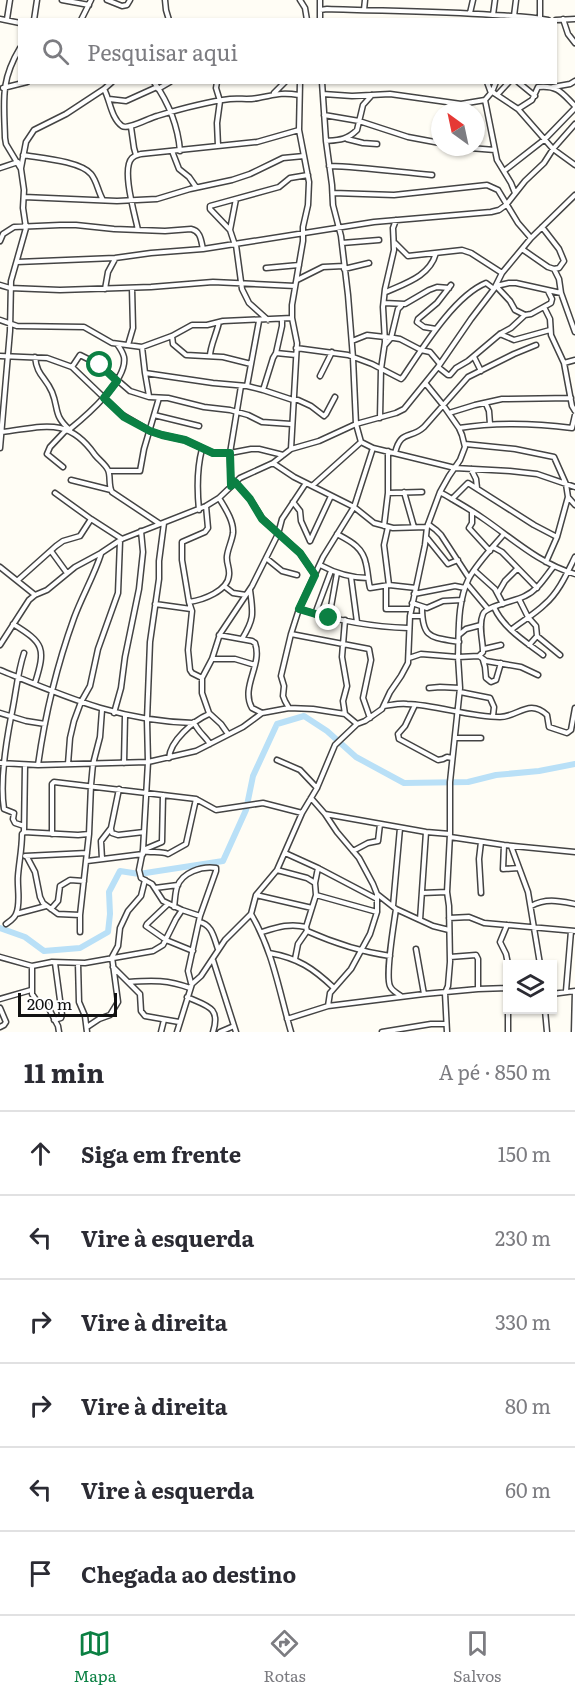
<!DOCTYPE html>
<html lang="pt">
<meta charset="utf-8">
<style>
:root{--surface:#fff;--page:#f2f2f3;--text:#2b2b33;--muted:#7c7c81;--line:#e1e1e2;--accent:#0b8043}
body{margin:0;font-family:Literata,serif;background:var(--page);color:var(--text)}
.controls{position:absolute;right:18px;bottom:18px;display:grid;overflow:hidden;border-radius:0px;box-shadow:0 2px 4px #0004}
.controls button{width:54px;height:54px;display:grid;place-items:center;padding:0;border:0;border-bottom:2px solid var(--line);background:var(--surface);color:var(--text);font:30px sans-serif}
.compass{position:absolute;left:431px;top:102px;width:54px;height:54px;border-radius:50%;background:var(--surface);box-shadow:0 2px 4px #0004;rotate:327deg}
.scale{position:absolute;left:18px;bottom:15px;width:99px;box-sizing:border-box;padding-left:6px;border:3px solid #111;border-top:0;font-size:16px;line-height:21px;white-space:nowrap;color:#111;-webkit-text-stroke:4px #fff;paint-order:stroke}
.stop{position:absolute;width:18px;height:18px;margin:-14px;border:4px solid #0b8043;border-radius:50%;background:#fff}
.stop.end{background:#0b8043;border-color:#fff;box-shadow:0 2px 6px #0008}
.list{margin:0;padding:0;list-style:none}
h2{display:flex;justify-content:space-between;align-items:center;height:78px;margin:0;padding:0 24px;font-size:26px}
h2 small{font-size:20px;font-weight:400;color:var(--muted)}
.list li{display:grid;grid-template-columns:39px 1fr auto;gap:18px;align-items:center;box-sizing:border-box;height:84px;padding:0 24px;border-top:2px solid var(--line)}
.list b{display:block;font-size:22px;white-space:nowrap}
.list em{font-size:20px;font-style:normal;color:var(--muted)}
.icon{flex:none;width:33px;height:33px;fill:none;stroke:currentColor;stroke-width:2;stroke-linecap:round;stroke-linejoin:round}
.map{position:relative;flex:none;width:575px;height:1032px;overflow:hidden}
.search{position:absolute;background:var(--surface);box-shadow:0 2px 4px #0004;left:18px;right:18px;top:18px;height:66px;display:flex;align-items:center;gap:15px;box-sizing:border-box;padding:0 21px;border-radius:0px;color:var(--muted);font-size:22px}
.sheet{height:582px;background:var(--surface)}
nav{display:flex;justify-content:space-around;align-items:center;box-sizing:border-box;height:84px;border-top:2px solid var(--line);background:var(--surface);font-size:16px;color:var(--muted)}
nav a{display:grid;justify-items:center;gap:3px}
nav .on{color:var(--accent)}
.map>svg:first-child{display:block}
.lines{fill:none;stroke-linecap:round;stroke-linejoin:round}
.river{stroke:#b9e0f7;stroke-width:6}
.street-casing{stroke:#444;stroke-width:7}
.street{stroke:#fff;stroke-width:4}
.route{stroke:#0b8043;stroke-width:8}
</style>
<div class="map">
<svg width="575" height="1032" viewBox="0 0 575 1032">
<rect width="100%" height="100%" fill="#fffdf5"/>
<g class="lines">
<path class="river" d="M 0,928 L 25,937 L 44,951 L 80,948 L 108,932 L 110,914 L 109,892 L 120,871 L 139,874 L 223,861 L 246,810 L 253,776 L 277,724 L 304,716 L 327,731 L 356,757 L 404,783 L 468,782 L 496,775 L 539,771 L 575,764"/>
<defs>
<path id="street" d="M 62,0 L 89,5
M 107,0 L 122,6 L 127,5 L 130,0
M 165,0 L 166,10 L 169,20
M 300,0 L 305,8 L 307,20
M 320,0 L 320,20
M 540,0 L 540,18
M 320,10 L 327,9 C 382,11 437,11 493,15 C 511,16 530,16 548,20
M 364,10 L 365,0
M 470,13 L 473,0
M 493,15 L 495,0
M 514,16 L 516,0
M 0,19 L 20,23
M 7,19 L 10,0
M 563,19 L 568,34 L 575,43
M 34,20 L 37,0
M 81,20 L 91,0
M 556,20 L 575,19
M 154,82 C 168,102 178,126 180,151
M 217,82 L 216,88 L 220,101 L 217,123 L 218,146
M 322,82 L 326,141 L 332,185 L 333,205 L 341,236 L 348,295 L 353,358 L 356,424 L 361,442 L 373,448 L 455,468 L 510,471 L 537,474 L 575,487
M 487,82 L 491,93 L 485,100 L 497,160 L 511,183 L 515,193
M 518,82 L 535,96
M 553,87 L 570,84 L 575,81
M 3,88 L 27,82
M 104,89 L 112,82
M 158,89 L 170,82
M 491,91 L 518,109 L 553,149 L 575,165
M 492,92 L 496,82
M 274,93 L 285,82
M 323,94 L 352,96 L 390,94 L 461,104 L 485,100
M 497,95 L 509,82
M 109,99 L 126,101 L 157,87
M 518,109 L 532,100 L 538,87 C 558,85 562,93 575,106
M 324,115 L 359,121 L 408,137 L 440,143
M 131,127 L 134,148 L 136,155
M 347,139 L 363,143 L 377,144
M 326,141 C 339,140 347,140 357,130 L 363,105 L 372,95
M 457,147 L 495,150
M 172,151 L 179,169 L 189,177 L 196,187
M 23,155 C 40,158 80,161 91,174 C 97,181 98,192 103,200
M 329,166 C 364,167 398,172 432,175
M 0,168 L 18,162
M 21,168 L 26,142 L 34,130 L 66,114 L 104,89 C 110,100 111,118 122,126 C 128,130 149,118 157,116 C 180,109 205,102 230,99 C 239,98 249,100 258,98 C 275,95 280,92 299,95
M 504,171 L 545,139 L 575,108
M 333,193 L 394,195 L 487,185 L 498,190 L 518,223 L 531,238
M 24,197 L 117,201 L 157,199 L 190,189 L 232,180 L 250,174 L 283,158 L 304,156
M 542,227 L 559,249 L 564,261 L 559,268 L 554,269
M 138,230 C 135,215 121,169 132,158 C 135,155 138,155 141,154 L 257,142 L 299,130
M 230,230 L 210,209 L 210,206 L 279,187 L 290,178 L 308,175
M 0,241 L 3,234 L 14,227 L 60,225 L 76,225 L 114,229 L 165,231 L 191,229 C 201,231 201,241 203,249
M 342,243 L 379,240
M 395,243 L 408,256 L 462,250 L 471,253 L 502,273
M 235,245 L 230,230 L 236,199
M 236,245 L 242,289 L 249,303 L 268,320
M 522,249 L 548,267 L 554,269 L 559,279 L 561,293 L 575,332
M 17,262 L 115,258 L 151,253 L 203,249 L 374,222 L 491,212 L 499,210 L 506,205 L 525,181 L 544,163 L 553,149 L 575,124
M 266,268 L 299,265
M 344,269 L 369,263
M 297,280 L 323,267 L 344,266
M 0,285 L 10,288 L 60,290 L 151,287 L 213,282 L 295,286
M 105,289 L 108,272 L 115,259
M 548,291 L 552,299 L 551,303 L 531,314 L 525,315 L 515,310 L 510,301 L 496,286 L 509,283 L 516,283 L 561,293
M 386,292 C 406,283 430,276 436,253
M 384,303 L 405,304 L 429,290 L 437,287 L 449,288
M 544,307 L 550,319 L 551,335 L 564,363 L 572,406 L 575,411
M 0,320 L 17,326 L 84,327 L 112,343 L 142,347 L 172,336 L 192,325 L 207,325 L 223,321 L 292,318
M 436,329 L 424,327 L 417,322 L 418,319 L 437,303 L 451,285
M 500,334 L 514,340 L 550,330
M 172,336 L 173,344 L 186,355 L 223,357 L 251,364
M 352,341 L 367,335 L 394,338 L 400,339 L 421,350 L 430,352 L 440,364
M 128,345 L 133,328 L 132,288
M 385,345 L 391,338 L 398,309 L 401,306
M 142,347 L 145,373 L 213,383 L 247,386 L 263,390 L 273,358 L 276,353 L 296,355
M 296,348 L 348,355 L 372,364 L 401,379 L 403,377 C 422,349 454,296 486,283 L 494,289
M 276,353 L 282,326 L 282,319
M 0,356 L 47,358 L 72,367 L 80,355 L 100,365 L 130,391 L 149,397 L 168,398 L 204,407 L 230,410 L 248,415 L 262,422 L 291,424
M 210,356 C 210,346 217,333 219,322
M 35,357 C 37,376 45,376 52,392 C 59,409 53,415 70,430
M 474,357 L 481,371
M 564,363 L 575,360
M 72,367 L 121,414 L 150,431 L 162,435 L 185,440 L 213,453 L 230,453 L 251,449 L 259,449 L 283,455
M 438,367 L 448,375 L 450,375 L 456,368 L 468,361 L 500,334 L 511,328 L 525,315
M 145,373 L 149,396
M 320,376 L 332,352
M 247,386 L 259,321
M 263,390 L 293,400 L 298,400 L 311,406 L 324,416 L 326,414 L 335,397
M 486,404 L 489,411 L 490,424
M 449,413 L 475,405 L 502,399 L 571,398
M 154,415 L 199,426
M 380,418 L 381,369 L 385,342 L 383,307 L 385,289 L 394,250 L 393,228 L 396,220
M 459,428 C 496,422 534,423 572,428 L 575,415
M 70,429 C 86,416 128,380 124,357 C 123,353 120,348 117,344
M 2,432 C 43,427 68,416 95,455 C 99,460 105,464 108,470 C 111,476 108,485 112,492 L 160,524
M 465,444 L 515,449 L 554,457 L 566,484 L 568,497 L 557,537
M 0,448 L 10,331 L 11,281 L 26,228 L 23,208 L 24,190 L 21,169 L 6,144 L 5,138 C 4,101 0,81 20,48
M 291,449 L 297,343 L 292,318 L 292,305 L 303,241 L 303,227 L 308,205 L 309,182 L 299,130 L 300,82
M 395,453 C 401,429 410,440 424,427 L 468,377 L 514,354 L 536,345
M 273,463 L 294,477 L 354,507 L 374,523 L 393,528 L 427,527
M 63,467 L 47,454 L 50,447 L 67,429
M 471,469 L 476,479 L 477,488
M 109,471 L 140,471 L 144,449 L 159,398
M 71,480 L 111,490
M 235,482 L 250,499 L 262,518 L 300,553 L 315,575
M 231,486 L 230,453 L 241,386
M 312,486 L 361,442
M 404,492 L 414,527
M 440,492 C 455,501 470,509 484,519 C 513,539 540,564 575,574
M 55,493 L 91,519
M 388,493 L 422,492
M 568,497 L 575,505
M 452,499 L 468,483 L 534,525 L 557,537 L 546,562
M 293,502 L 300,511 L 301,521 L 310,541
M 199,510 C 197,490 197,468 202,449
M 472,511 L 472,523 L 469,528 L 490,551
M 164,523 L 159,561 L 159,579 L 150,642 L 147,720 L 148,762 L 143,850 L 139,870 L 141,878 L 152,884 L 163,901 L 182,910 L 200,916
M 428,524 L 436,530 L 441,535 L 469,578
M 384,526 L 388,493 L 388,451
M 388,527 L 384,545 L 389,585
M 337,534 C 350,541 363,547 366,564 C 368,572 368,580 370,588 L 389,585 L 416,588
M 504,534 C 492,548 478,562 469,578 C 457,602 459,631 458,657 L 479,656 L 486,661 L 521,667 L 538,675
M 427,538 L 448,564 L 458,560
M 310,541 L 331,496
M 493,547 L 502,552 L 537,588
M 51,551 L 67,573
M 266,558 L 282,571 L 297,575
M 320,565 C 335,573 351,578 368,578
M 0,567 L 35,595
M 475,571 L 495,589 L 503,604
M 351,577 L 357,622
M 18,580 L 56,546 L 63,541 L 80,536 L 91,519 L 122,539
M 467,584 L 488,609
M 224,586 L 233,593 L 246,595
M 386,586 L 386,609 L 411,609
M 498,593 L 505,581 L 517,569
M 414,594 L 455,586 L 465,588
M 519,599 L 528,617 L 536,626 L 537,636
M 189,602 C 203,600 228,591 229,575 C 230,568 226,563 227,556 C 228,548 232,541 233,533 C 234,521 225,508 219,498
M 412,603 L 427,608 L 443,601 L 462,600
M 155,604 L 191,609
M 422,607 C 422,640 432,637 459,642
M 494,607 C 503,628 526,642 543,655
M 299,609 C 335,620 371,627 408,628
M 315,614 L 331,571
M 410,616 L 422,616
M 329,618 L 337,573
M 13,624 C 44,643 46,648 35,683
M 511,630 C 522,621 535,614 545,604 C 559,592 567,573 575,557
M 291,634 L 369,649 L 371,660 L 363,698 L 370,718
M 460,634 L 466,629 L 481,625
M 219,635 L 252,641 L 255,643 C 263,665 240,687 252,708 L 262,713
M 242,639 C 255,618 253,613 250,590
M 0,645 L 29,600 L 35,595 L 47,590 L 75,567 L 101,553 L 122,539 L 206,506 L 219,498 L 240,478 L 273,463 L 291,449 L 319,441 L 356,424 L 396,413 L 404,409 L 438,367 L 471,319 L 494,289 L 502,273 L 531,238 L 575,195
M 529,645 L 537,636 L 560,655
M 484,649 L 501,645
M 479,656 L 483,652 C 483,640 478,626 483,614 C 486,606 516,601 525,596 C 538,590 545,577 554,566
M 409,658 L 421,654 L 458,657 L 460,688 L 450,782 L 450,834 L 447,892 L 449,906 L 450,962 L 448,986 L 445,993 L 447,1032
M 212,659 L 235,659 L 255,665
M 483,660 L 485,667 L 486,678 L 491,682 L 496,680 L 501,663
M 0,670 C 66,697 119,721 193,723
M 202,678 L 192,673 L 190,670 L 188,650 L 192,611 L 189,602 L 182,560 L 182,542 L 205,532 L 208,528 L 206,506
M 429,688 L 440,687 L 460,688
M 460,692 L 490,698 L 494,707 L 493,716
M 415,705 L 405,726 L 398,734 L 399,739 L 438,760 L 443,759 L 447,757 L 452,758
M 384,706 C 392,705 400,703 407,704 C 437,705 469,717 500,717 C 518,717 529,698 547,715 L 549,727 L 567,733 L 571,730 L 575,708
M 289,708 L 285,701 L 283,696 L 284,686 L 281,676 L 291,634 L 299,609 L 323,557 L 354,507 L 373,448
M 0,713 L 26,721 L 45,724
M 114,713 L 121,688 L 125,657 L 139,589 L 143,552 L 141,531
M 345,714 L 343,701 L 347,686 L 342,657 L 345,620
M 194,722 C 197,731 205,736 210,744
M 228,734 L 221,724 L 209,713 L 202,693 L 202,678 L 212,659 L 220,634 L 252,586 L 278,534 L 282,519 L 306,483
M 455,738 L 481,738
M 169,758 C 170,741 193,721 209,714
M 277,760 L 300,770 L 317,788
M 0,763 L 38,765 L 148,762 L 196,751 L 243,727 L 262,713 L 289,708 L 313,709 L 345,714 L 357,724
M 124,763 L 125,716
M 68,764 L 70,738 L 74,721 L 81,702 L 90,686 L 98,649 L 118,593 L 120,541
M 38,765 C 45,715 57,665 74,618 C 82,596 94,576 101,554
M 311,798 L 325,814 L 426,832 L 450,834
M 325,814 L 337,832 L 359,858 L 373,884 L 377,894 L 396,909 L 433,926 L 449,930
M 24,826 L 15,823 L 13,819 L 14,813 L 4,809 C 0,784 6,743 11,717 C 16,695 17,674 24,653
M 111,829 L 112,833 L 118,835 L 144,832
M 24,832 L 78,835 L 89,834
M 52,834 L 52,784 L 54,782 L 196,799 L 216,810 L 263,803 L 302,813
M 450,837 L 504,845 L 575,852
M 481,842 L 479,859 L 481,893
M 504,845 L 503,869 L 519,868
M 511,846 L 528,892 L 540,964
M 143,850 L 162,842 L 163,795
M 143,851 C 151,853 161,851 168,854 L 186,844 L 196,799
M 353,851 L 368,843 L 378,841 L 380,824
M 285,853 L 318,868 L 377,899
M 25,856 L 87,853
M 27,857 L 35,872 L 40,897 L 43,903 L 58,914 L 80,915
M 102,859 L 101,841 L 111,828 L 119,789
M 87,861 L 143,854
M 277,870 L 307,878 L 315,883
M 155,888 L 178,885
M 422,893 L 447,892
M 256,895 L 312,908
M 316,895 L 377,912
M 168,904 L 147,924 L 146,926 L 166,940 L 193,951
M 393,906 L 400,828
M 531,906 C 546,898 559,901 575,904
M 174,907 C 175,901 175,893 177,887 C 182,872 202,866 216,868 L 216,871 L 200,916 L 188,971 L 191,983
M 51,909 L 58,901 L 60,886 L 70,880 L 84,881
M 396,909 C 394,924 385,975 390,986 C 392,991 397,993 401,996
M 16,914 L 46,906
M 251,914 C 273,951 279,991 291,1032
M 449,918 L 469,917 L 484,923 L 575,931
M 420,920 L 426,832
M 199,922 C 212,924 214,938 218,949
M 6,924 C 10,921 14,919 16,914 C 21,903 17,888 18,876 C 19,862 22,849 22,834 L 24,832 L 25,765
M 507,925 L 500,942 L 506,954 L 508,964
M 306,927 L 316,895 L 315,883 L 318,868
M 80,932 L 80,915 L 89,834 L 91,785 L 93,764 L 100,737 L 102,710
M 262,932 C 278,927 290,923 306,927 L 307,931 C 334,943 362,952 390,956
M 416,949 L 424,994
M 269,953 C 298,958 313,968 334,988
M 0,957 L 32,966 L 52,962 L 85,963 L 153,951 L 163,945 L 176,919 L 182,910
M 450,957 L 476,955 L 478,959 L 478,989
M 295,959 L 298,944 L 307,931
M 213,960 L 236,1032
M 78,963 L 79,1002 L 85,1016 L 87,1032
M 32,967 L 32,994 L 39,1004 L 47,1005 L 58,1026 L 59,1032
M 113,967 L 140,994 L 141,1011 L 145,1016 L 179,1022
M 129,982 C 153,980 168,980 190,988
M 507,986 L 508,1003
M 566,991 L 571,931
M 552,994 L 575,991
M 187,997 C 207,1006 221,1007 213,1032
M 0,999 L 31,990
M 328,1006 L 330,993 L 351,969 L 370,934 L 377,912 L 377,895
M 0,1008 L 6,1022 L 4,1025 L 0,1027
M 545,1010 L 547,1032
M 287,1019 L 328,1006 L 424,994 L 478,989 L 508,988
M 54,1020 L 61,1018 L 62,1015 L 55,963
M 87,1027 L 99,1019 L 110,1015 L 118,1002 L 112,957 L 118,946 L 120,928 L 128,911 L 141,896 L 145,880
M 161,1032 L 164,1020
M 177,1032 L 192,984 L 201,976 L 225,940 L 251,914 L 256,895 L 277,870 L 302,813 L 317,788 L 335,745 L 357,724 L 365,721 L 382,709 L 390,692 L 401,676 L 408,663 L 410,616 L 425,545 L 427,527 L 440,492 L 449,476 L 460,460 L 465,447 L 462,435 L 459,428 L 443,405 L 426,384
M 220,1032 L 234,1026
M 382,1032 L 431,1024 L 446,1024
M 508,1032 L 508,1010
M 574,1032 L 575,991"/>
</defs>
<use href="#street" class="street-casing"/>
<use href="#street" class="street"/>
</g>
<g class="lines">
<path class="route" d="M 100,365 L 117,381 L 104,398 L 124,417 L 150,431 L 162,435 L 185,440 L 213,453 L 230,453 L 231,486 L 235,482 L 250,499 L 262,519 L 300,553 L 315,575 L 299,609 L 329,618"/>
</g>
</svg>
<div class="controls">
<button><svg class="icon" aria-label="layers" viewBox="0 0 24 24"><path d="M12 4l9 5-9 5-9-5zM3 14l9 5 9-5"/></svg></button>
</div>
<svg class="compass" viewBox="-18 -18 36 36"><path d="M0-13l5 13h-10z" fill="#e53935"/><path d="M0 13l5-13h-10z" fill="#7c7c81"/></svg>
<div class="scale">200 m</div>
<div class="stop" style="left:100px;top:365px"></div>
<div class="stop end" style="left:329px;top:618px"></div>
<div class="search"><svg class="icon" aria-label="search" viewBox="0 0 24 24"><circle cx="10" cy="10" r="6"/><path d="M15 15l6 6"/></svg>Pesquisar aqui</div>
</div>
<section class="sheet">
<h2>11 min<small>A pé · 850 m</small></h2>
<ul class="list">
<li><svg class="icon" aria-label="ahead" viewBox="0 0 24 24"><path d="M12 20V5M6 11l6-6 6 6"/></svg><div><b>Siga em frente</b></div><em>150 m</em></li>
<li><svg class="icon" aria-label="left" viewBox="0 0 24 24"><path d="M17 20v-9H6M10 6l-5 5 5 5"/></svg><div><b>Vire à esquerda</b></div><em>230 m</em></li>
<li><svg class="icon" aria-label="right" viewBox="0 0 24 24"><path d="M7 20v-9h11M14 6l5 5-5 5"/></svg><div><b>Vire à direita</b></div><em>330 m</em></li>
<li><svg class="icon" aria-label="right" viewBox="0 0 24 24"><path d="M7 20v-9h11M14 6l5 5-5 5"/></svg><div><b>Vire à direita</b></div><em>80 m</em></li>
<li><svg class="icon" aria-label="left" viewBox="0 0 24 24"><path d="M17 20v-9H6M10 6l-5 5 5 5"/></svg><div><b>Vire à esquerda</b></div><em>60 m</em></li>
<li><svg class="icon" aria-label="arrive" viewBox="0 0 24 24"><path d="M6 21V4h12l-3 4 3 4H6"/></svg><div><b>Chegada ao destino</b></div></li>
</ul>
</section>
<nav>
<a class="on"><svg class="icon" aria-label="map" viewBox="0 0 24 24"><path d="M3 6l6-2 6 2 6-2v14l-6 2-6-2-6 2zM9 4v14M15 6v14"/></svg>Mapa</a>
<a><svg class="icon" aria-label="directions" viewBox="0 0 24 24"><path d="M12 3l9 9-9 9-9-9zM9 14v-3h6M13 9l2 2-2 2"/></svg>Rotas</a>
<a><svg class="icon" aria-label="saved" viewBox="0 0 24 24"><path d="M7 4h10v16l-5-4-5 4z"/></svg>Salvos</a>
</nav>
